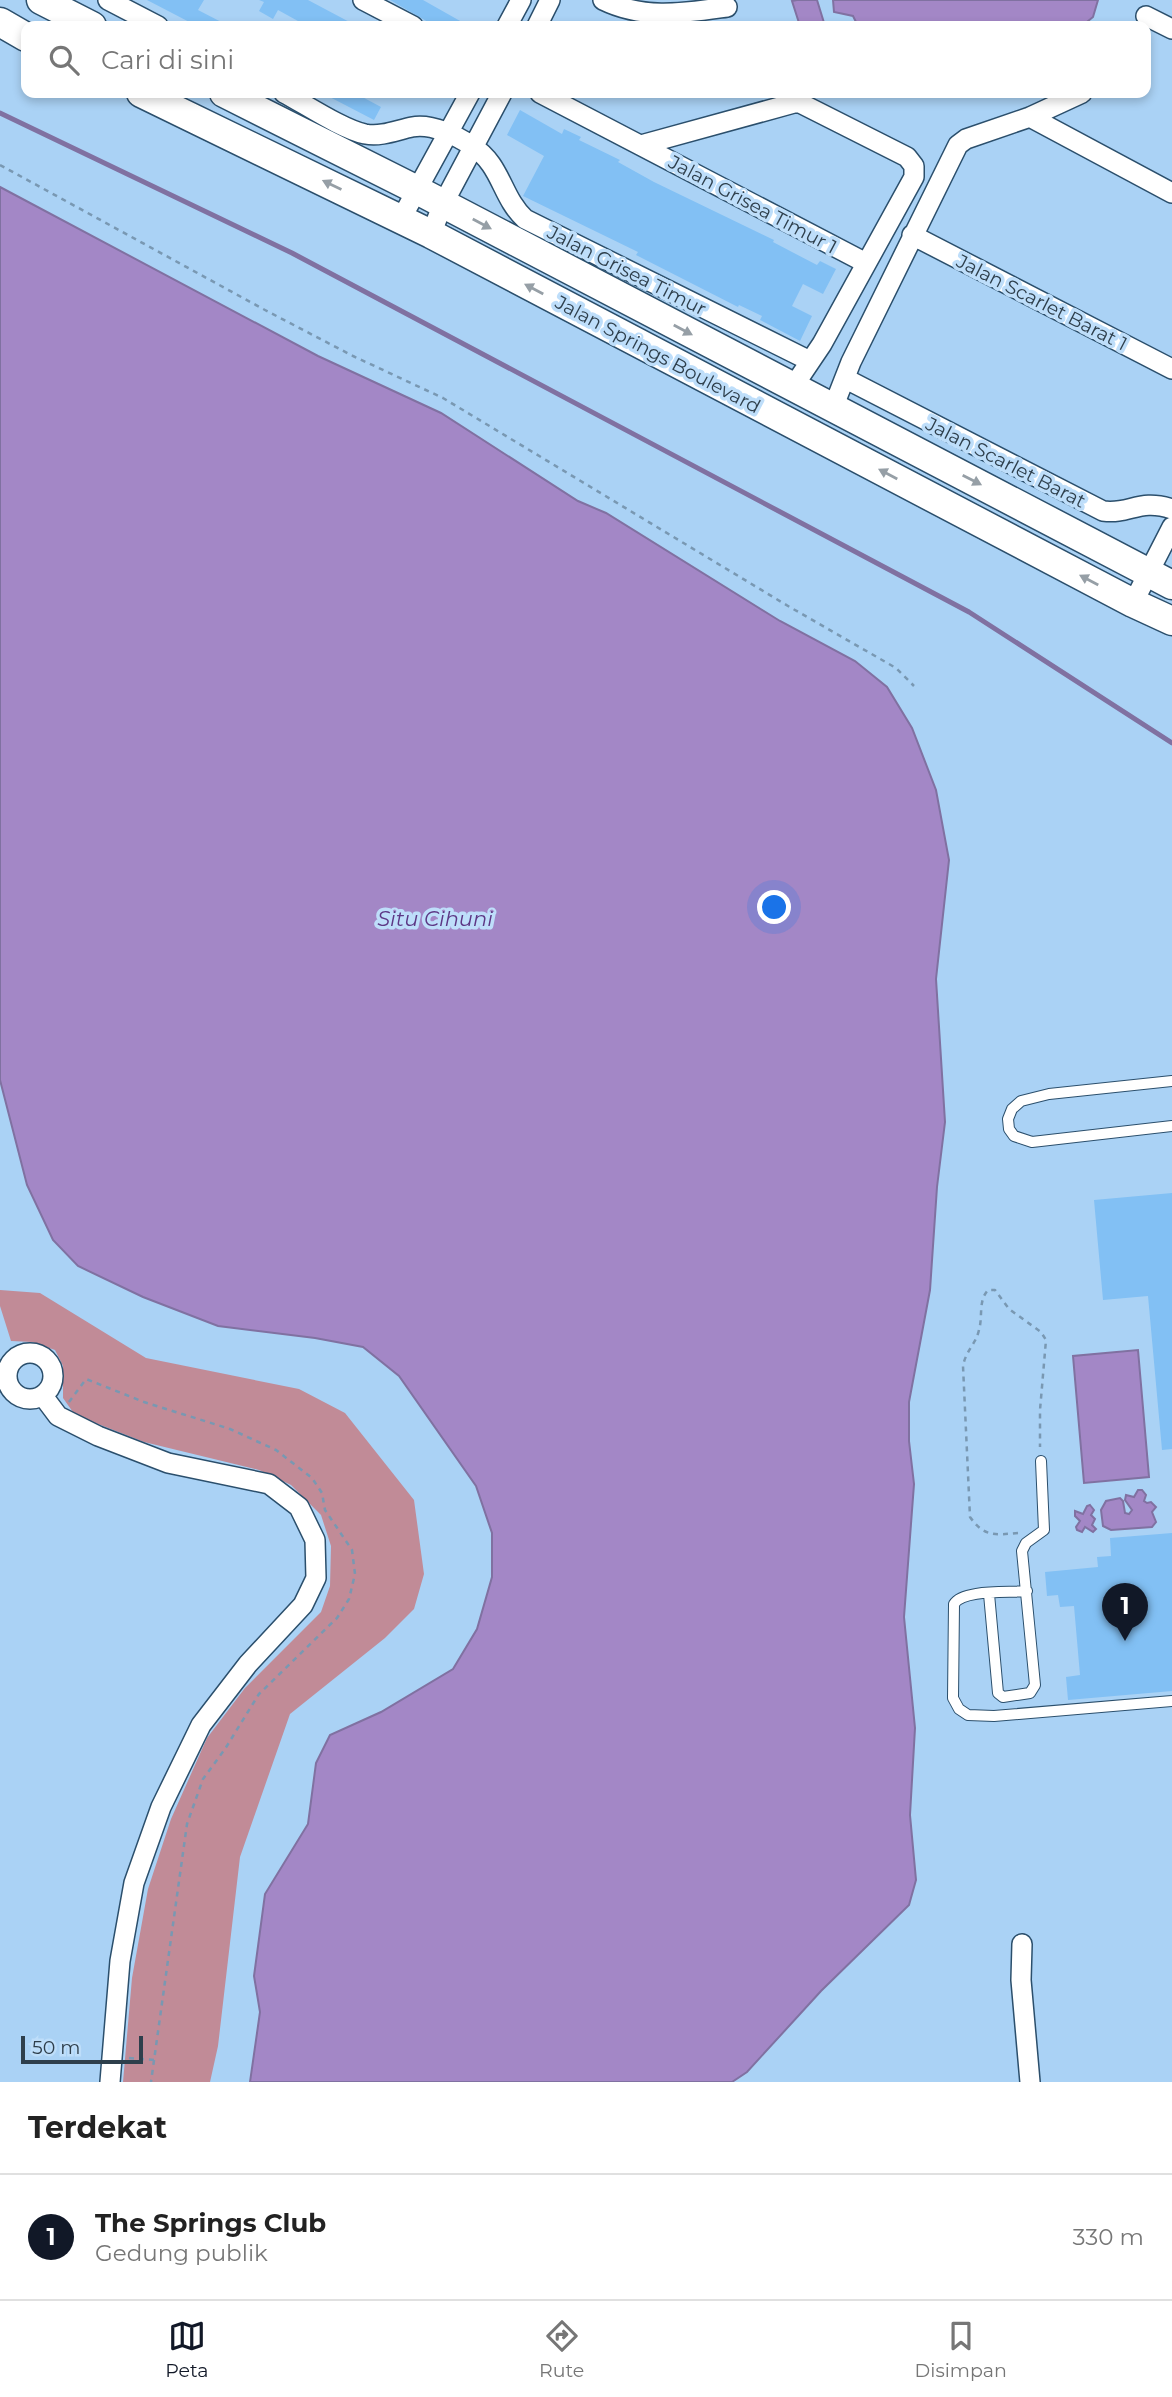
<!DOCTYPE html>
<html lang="id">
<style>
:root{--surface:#fff;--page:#f6f6f6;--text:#222;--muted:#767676;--line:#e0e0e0;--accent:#111827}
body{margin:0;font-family:Montserrat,sans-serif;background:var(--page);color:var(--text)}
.scale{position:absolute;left:21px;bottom:18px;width:122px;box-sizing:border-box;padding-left:7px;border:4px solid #2e3f4c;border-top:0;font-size:19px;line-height:24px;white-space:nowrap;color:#2e3f4c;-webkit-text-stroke:5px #bedefa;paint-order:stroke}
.you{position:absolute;left:775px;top:908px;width:24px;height:24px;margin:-18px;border:5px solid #fff;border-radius:50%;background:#1a73e8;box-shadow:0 0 0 10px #1a73e833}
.badge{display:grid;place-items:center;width:46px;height:46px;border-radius:50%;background:var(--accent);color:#fff;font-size:23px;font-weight:700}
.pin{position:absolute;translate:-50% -58px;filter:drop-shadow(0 2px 4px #0008)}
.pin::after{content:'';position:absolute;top:37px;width:24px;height:21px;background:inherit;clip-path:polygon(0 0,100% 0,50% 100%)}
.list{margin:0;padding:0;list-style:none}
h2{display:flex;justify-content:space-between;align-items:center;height:91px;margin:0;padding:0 28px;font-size:30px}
h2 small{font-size:23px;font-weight:400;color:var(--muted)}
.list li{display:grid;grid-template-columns:46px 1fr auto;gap:21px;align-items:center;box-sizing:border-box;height:126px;padding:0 28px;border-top:2px solid var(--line)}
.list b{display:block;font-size:26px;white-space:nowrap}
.list p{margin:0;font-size:23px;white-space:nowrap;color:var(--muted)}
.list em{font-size:23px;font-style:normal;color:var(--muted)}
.icon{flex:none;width:38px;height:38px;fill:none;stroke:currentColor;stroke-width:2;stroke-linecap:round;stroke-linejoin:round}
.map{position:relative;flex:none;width:1172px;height:2082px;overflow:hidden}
.search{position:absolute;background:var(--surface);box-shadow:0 4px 10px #0003;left:21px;right:21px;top:21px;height:77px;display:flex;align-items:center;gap:18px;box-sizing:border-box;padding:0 24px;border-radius:14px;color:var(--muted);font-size:26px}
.sheet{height:217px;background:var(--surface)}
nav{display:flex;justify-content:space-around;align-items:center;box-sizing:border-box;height:98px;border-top:2px solid var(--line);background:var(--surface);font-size:19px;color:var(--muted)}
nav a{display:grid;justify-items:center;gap:4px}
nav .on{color:var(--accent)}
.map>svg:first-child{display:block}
.green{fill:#c18b97}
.water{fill:#a387c6;stroke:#8071a1;stroke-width:2}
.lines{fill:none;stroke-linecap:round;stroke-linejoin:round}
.stream{stroke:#8071a1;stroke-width:5}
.building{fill:#82c0f4}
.service-casing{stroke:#2b4f6c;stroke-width:12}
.minor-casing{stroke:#2b4f6c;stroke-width:22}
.secondary-casing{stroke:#2b4f6c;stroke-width:31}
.path{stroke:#7998b2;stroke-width:2.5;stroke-dasharray:5 5;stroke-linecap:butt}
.service{stroke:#fff;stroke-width:10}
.minor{stroke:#fff;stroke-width:19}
.secondary{stroke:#fff;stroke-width:28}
.oneway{fill:#969fa6}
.labels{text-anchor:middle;stroke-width:7;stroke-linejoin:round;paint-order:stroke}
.street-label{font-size:19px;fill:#2e3f4c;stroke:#bedefa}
.water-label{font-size:21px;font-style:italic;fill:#5d3785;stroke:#bedefa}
</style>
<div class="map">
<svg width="1172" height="2082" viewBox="0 0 1172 2082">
<rect width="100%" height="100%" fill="#aad2f5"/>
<path class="green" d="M 0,1290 L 40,1293 L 146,1358 L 299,1389 L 345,1413 L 414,1500 L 424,1574 L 414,1609 L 385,1638 L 290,1714 L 240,1857 L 218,2046 L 210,2082 L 123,2082 L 132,1978 L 148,1889 L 171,1819 L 207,1738 L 245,1688 L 321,1612 L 330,1586 L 331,1546 L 321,1515 L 291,1485 L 259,1470 L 144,1442 L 75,1415 L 63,1398 L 63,1366 L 55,1350 L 32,1342 L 11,1341 L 0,1306 Z"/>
<path class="water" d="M 797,0 L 817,0 L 825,26 L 800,26 L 792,1 Z
M 833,0 L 1098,0 L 1093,17 L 1082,26 L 858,26 L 853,16 L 834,12 Z
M 0,187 L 318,356 L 441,413 L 578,501 L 606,513 L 780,621 L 855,661 L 887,687 L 912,728 L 936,790 L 949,860 L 936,979 L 945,1122 L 937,1187 L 930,1290 L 909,1402 L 909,1441 L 914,1484 L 904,1617 L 915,1728 L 910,1815 L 916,1880 L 909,1905 L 821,1991 L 747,2072 L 732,2082 L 250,2082 L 260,2012 L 254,1976 L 265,1894 L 308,1824 L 316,1763 L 330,1735 L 381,1712 L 453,1669 L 477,1629 L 492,1577 L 492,1533 L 476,1486 L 399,1376 L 363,1347 L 315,1338 L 218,1326 L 143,1297 L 78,1266 L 53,1240 L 27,1185 L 0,1080 Z
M 1138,1350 L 1149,1477 L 1084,1483 L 1073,1356 Z
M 1138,1490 L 1142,1490 L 1146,1495 L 1144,1501 L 1147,1503 L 1151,1502 L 1156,1507 L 1152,1512 L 1156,1522 L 1152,1527 L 1111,1530 L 1103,1526 L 1101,1510 L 1106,1501 L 1120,1498 L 1123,1501 L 1125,1513 L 1129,1514 L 1132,1510 L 1125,1500 L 1126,1495 L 1134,1497 Z
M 1090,1505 L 1094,1510 L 1091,1515 L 1095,1519 L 1092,1525 L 1096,1529 L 1093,1532 L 1085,1527 L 1082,1532 L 1077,1530 L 1076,1527 L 1080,1521 L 1075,1516 L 1075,1511 L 1083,1514 L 1087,1506 Z"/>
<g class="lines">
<path class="stream" d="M 0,113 L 292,253 L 969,612 L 1172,743"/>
</g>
<path class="building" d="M 147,0 L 204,0 L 198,10 L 229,26 L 197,26 Z
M 259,0 L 308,0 L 357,26 L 307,26 L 278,10 L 273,19 L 259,11 L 264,2 Z
M 390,0 L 423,0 L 469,26 L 435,26 Z
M 322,93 L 355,93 L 381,107 L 374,120 Z
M 520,110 L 562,134 L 564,129 L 581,137 L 579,140 L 620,160 L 618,162 L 654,182 L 774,240 L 773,242 L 792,252 L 817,265 L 820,261 L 836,269 L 823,294 L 803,284 L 792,306 L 812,316 L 800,341 L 760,320 L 762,316 L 739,305 L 738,307 L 636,255 L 638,252 L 523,196 L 544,156 L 507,135 Z
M 1172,1193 L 1172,1449 L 1162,1450 L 1148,1296 L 1103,1300 L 1094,1200 Z
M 1172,1533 L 1172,1691 L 1068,1700 L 1066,1677 L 1080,1675 L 1074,1606 L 1060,1607 L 1058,1595 L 1047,1596 L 1045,1572 L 1098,1567 L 1097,1557 L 1111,1556 L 1110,1538 Z"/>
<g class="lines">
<defs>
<path id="service" d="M 1172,1081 L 1049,1094 L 1021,1101 L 1012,1109 L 1008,1119 L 1009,1129 L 1014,1136 L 1032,1142 L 1172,1126
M 1027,1591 C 1009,1593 963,1589 954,1604 L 953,1698 L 959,1709 L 968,1715 L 994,1716 L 1172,1701
M 989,1594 L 998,1693 L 1003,1697 L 1030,1693 L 1035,1685 L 1022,1551 L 1026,1543 L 1044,1530 L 1041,1461"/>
<path id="minor" d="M 108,0 L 158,26
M 363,0 L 413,26
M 603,0 C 644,20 684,13 727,7
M 1146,16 L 1172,29
M 507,26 L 521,0
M 537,26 L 550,0
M 284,93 C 305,104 342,129 365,134 C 382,137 397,130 412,127 C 432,123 457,136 472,146 C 502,165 501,197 525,219 L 810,361
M 540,93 L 866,263
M 1030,117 L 1172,193
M 641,145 L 794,103 L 800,103 L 907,157 L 914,166 L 914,177 L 822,344 L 793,387
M 401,219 L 470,93
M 431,234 L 443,204 L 502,93
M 912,235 L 1172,369
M 846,379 L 1103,511 C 1130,515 1139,498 1172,509
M 833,408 L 851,362 L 958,145 L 966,139 L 1030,117 L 1082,93
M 1133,603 L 1172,527
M7 1376a23 23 0 1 1 46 0a23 23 0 1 1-46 0Z
M 43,1396 L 58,1416 L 98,1436 L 168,1463 L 269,1484 L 299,1507 L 315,1540 L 316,1578 L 303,1605 L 248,1664 L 201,1725 L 161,1807 L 134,1883 L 120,1961 L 110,2082
M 1022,1944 L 1021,1980 L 1030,2082"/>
<path id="secondary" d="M 41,0 L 92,26
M 0,22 L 26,37
M 141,93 L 431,234 L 1133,603 L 1172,621
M 224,93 L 417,190 L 1172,585"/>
</defs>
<use href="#service" class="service-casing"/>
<use href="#minor" class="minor-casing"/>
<use href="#secondary" class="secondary-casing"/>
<path class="path" d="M 0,165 L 265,310 L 353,356 L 443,398 L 788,606 L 896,668 L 914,686
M 69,1402 L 86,1379 L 144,1402 L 230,1429 L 276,1450 L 312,1478 L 322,1493 L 325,1510 L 352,1550 L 355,1574 L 349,1599 L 337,1618 L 259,1694 L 225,1749 L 203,1779 L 187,1824 L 151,2082
M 1018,1533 C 995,1535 984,1537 970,1517 L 963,1366 C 966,1350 976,1344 979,1330 C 983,1316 978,1301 988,1290 L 995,1290 L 1009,1309 L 1041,1332 L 1046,1340 L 1040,1410 L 1040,1447
M 129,2058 L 154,2060"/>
<use href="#service" class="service"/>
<use href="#minor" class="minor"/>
<use href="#secondary" class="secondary"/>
</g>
<defs><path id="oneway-solid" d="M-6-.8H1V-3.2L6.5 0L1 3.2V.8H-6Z" transform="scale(1.75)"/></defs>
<g class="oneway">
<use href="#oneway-solid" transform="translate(332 185) rotate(-154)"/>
<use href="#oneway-solid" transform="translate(482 224) rotate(28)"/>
<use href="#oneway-solid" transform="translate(534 289) rotate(-152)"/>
<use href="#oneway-solid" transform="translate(683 330) rotate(28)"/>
<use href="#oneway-solid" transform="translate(888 474) rotate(-152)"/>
<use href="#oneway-solid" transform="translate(972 480) rotate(27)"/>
<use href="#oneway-solid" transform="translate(1089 580) rotate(-152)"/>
</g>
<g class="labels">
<g class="street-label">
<text transform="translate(753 204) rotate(28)" y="7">Jalan Grisea Timur 1</text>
<text transform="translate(627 270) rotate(27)" y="7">Jalan Grisea Timur</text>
<text transform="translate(1042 302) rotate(27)" y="7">Jalan Scarlet Barat 1</text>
<text transform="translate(658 354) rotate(28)" y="7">Jalan Springs Boulevard</text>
<text transform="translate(1006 462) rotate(27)" y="7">Jalan Scarlet Barat</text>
</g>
<g class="water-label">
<text x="435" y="926">Situ Cihuni</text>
</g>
</g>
</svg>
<div class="scale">50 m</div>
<div class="you"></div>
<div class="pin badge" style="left:1125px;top:1641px">1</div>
<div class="search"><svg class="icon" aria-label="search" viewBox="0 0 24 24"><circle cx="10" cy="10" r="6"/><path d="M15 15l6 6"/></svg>Cari di sini</div>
</div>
<section class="sheet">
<h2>Terdekat<small></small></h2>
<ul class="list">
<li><span class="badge">1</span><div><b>The Springs Club</b><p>Gedung publik</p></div><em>330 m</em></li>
</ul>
</section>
<nav>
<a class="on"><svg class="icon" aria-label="map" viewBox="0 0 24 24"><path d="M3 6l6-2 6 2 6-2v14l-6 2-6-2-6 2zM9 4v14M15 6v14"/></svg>Peta</a>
<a><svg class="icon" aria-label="directions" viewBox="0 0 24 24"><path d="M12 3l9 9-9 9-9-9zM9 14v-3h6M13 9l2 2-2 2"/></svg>Rute</a>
<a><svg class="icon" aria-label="saved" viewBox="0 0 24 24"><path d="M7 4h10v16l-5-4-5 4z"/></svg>Disimpan</a>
</nav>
